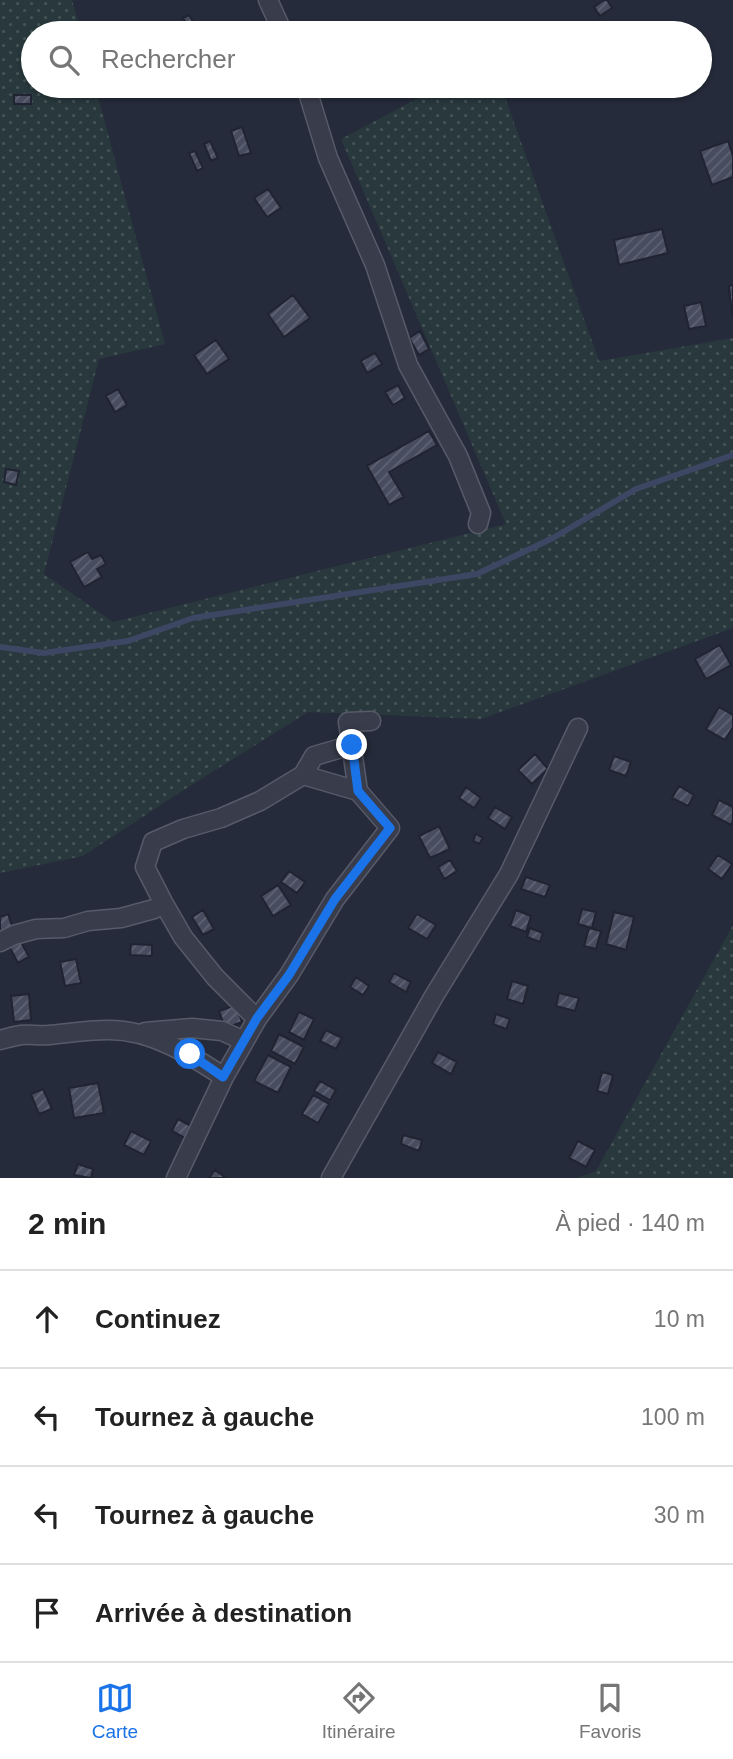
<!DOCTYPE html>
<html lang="fr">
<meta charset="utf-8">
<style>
:root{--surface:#fff;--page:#f2f2f2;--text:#222;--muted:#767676;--line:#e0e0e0;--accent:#1a73e8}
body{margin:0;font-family:Helvetica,sans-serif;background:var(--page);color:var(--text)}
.stop{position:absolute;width:21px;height:21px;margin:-16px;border:5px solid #1a73e8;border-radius:50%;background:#fff}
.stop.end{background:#1a73e8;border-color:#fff;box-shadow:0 2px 7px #0008}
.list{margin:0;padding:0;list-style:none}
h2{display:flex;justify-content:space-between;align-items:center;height:91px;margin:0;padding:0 28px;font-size:30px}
h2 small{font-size:23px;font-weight:400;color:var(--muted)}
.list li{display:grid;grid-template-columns:46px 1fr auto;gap:21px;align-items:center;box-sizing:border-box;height:98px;padding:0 28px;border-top:2px solid var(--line)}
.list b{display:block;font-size:26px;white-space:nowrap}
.list em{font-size:23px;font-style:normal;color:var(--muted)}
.icon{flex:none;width:38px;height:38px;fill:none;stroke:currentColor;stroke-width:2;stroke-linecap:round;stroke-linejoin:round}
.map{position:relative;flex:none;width:733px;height:1178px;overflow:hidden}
.search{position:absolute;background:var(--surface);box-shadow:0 2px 5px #0004;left:21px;right:21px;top:21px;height:77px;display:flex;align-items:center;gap:18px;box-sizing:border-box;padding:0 24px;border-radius:38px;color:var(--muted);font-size:26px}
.sheet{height:483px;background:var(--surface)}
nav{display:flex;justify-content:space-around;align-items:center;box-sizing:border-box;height:98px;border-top:2px solid var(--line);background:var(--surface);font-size:19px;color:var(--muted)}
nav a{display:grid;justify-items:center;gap:4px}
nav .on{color:var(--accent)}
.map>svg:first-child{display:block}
.grass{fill:url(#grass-dots)}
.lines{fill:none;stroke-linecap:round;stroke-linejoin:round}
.stream{stroke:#3d4662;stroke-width:6}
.building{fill:url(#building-hatch);stroke:#202432;stroke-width:2}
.minor-casing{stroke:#575b69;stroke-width:21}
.minor{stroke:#393d4b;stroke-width:18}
.route{stroke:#1a73e8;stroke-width:9}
</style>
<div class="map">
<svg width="733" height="1178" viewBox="0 0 733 1178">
<defs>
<pattern id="grass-dots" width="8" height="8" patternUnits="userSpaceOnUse" patternTransform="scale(1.75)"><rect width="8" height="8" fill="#28383c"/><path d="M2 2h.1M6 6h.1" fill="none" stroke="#455357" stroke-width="1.8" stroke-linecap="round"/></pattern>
<pattern id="building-hatch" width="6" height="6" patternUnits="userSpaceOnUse" patternTransform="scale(1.75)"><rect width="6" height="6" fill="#474c5e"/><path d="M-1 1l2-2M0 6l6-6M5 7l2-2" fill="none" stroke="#5f6474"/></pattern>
</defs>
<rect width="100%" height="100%" fill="#252b3a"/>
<path class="grass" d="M 0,0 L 72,0 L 81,33 L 33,33 L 33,86 L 95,86 L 165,344 L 99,359 L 44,574 L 113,622 L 506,524 L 341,139 L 441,86 L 501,86 L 599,361 L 733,338 L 733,628 L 481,719 L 308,712 L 179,793 L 83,856 L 0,873 Z
M 733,925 L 733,1178 L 577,1178 L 596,1171 Z"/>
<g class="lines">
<path class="stream" d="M 0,647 L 44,653 L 128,641 L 193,618 L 477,574 L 553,538 L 636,489 L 733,455"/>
</g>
<path class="building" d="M 604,0 L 607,0 L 612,8 L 600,16 L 594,7 Z
M 189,15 L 195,25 L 189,28 L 183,18 Z
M 391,23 L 396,33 L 380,33 L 378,30 Z
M 14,95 L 31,95 L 31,104 L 14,104 Z
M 242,127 L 251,153 L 239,156 L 231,131 Z
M 210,141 L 218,158 L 211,161 L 204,144 Z
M 728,141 L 733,156 L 733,177 L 712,185 L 700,151 Z
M 195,151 L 203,168 L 197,171 L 189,153 Z
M 268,189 L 281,208 L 267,217 L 254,198 Z
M 662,229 L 668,253 L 619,265 L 614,240 Z
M 733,285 L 733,316 L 732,316 L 729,286 Z
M 293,295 L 310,318 L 284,337 L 268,314 Z
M 701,302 L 706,326 L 689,329 L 684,306 Z
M 420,331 L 429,349 L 419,355 L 409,338 Z
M 216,340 L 229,359 L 207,374 L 194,355 Z
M 375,353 L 382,364 L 367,373 L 361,361 Z
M 398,385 L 405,398 L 393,405 L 385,392 Z
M 118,389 L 127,405 L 115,412 L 106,396 Z
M 429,431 L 437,445 L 389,472 L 404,497 L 389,505 L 367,466 Z
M 6,469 L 19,471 L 16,485 L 4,482 Z
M 88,552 L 92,559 L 101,555 L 106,564 L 97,569 L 102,577 L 84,587 L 70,562 Z
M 720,645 L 731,665 L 706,679 L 695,659 Z
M 719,707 L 733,715 L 733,727 L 725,740 L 706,729 Z
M 535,754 L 548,769 L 532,784 L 518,770 Z
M 614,756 L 631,762 L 626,776 L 609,770 Z
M 679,786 L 694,795 L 688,806 L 672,798 Z
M 466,787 L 481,798 L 474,808 L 459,798 Z
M 719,800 L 733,807 L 733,820 L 731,825 L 712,815 Z
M 495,807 L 512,817 L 505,829 L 488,818 Z
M 439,826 L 450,849 L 430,858 L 419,836 Z
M 476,834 L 483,838 L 479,844 L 473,841 Z
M 718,855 L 732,864 L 722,879 L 708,869 Z
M 450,860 L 457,871 L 444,879 L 438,867 Z
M 289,871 L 305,882 L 297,893 L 281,882 Z
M 526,877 L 550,885 L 545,897 L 521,889 Z
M 278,885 L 291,905 L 273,916 L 261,896 Z
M 582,909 L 596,912 L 592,928 L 578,924 Z
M 203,910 L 214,929 L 203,935 L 192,917 Z
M 516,910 L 531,916 L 526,932 L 510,926 Z
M 614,912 L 634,917 L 626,950 L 606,944 Z
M 8,914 L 13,929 L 0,933 L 0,917 Z
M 417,914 L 436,925 L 427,939 L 408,928 Z
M 530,928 L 543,933 L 540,942 L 527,937 Z
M 589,928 L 601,931 L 596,949 L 584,946 Z
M 20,940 L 29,957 L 18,963 L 9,946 Z
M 131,944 L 152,945 L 152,956 L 130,955 Z
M 76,959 L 81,983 L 65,986 L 60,962 Z
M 394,973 L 411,982 L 406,992 L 389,982 Z
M 356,977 L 369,986 L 363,995 L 350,987 Z
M 512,981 L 528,986 L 523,1004 L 507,999 Z
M 559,993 L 579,998 L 575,1011 L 556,1006 Z
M 29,994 L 31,1020 L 14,1022 L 11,996 Z
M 236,1005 L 242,1022 L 225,1028 L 219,1011 Z
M 299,1012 L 314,1019 L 304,1040 L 289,1032 Z
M 496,1014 L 510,1019 L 506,1029 L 493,1024 Z
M 326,1030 L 342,1038 L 336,1049 L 320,1041 Z
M 279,1034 L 304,1047 L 295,1064 L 271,1051 Z
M 438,1052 L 457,1062 L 451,1074 L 432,1063 Z
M 268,1055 L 291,1067 L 278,1093 L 254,1081 Z
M 602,1072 L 613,1075 L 608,1094 L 597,1091 Z
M 320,1081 L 336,1090 L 330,1100 L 314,1091 Z
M 98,1083 L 104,1113 L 74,1118 L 69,1088 Z
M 43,1089 L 52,1109 L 39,1114 L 31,1094 Z
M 313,1095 L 329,1104 L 318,1123 L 302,1114 Z
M 178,1119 L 191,1126 L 185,1138 L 172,1131 Z
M 131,1131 L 151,1141 L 144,1155 L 124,1145 Z
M 403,1135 L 422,1140 L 419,1151 L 401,1144 Z
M 578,1141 L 595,1150 L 586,1167 L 569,1158 Z
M 78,1164 L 93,1169 L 91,1178 L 74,1175 Z
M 215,1170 L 226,1178 L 209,1178 Z"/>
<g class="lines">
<defs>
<path id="minor" d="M 268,0 L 283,33
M 306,86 L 328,158 L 375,265 L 408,365 L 458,456 L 481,513 L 478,524
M 303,775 L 314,756 L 352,745
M 164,904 L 145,867 L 153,842 L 183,829 L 221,818 L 260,801 L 303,775 L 358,791
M 0,942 L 14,935 L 36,929 L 64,928 L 88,921 L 121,918 L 154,909 L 164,904 L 183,937 L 215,977 L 257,1019
M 145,1032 L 192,1028 L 222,1031 L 244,1041
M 0,1040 C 7,1038 14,1036 21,1035 C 30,1034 40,1036 49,1035 C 69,1033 88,1030 109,1030 C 152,1030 189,1054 224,1077
M 176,1178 L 224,1077 L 257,1019 L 289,975 L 335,899 L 390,828 L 358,791 L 348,722 L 371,721
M 331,1178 L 434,996 L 509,874 L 578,728"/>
</defs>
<use href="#minor" class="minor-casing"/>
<use href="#minor" class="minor"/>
</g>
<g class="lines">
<path class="route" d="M 190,1054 L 223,1077 L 257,1018 L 289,975 L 335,899 L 390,828 L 358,791 L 352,745"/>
</g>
</svg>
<div class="stop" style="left:190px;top:1054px"></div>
<div class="stop end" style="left:352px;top:745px"></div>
<div class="search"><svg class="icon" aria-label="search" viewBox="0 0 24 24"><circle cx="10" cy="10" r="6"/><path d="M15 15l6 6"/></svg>Rechercher</div>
</div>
<section class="sheet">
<h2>2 min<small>À pied · 140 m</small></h2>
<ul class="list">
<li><svg class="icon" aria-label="ahead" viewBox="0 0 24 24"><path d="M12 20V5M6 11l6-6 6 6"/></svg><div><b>Continuez</b></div><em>10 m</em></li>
<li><svg class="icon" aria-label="left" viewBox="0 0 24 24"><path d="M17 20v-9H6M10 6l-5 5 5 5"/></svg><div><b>Tournez à gauche</b></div><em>100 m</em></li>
<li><svg class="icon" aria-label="left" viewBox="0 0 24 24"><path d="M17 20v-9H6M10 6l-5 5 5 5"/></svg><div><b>Tournez à gauche</b></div><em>30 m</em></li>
<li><svg class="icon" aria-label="arrive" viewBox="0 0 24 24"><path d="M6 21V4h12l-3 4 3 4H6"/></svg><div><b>Arrivée à destination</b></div></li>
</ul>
</section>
<nav>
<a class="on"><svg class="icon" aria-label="map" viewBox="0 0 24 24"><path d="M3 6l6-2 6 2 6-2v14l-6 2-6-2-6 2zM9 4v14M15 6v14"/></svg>Carte</a>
<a><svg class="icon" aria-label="directions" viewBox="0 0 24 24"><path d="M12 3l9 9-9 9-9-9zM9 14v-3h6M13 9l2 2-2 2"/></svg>Itinéraire</a>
<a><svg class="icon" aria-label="saved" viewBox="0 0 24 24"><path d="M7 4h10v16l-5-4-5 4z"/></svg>Favoris</a>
</nav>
